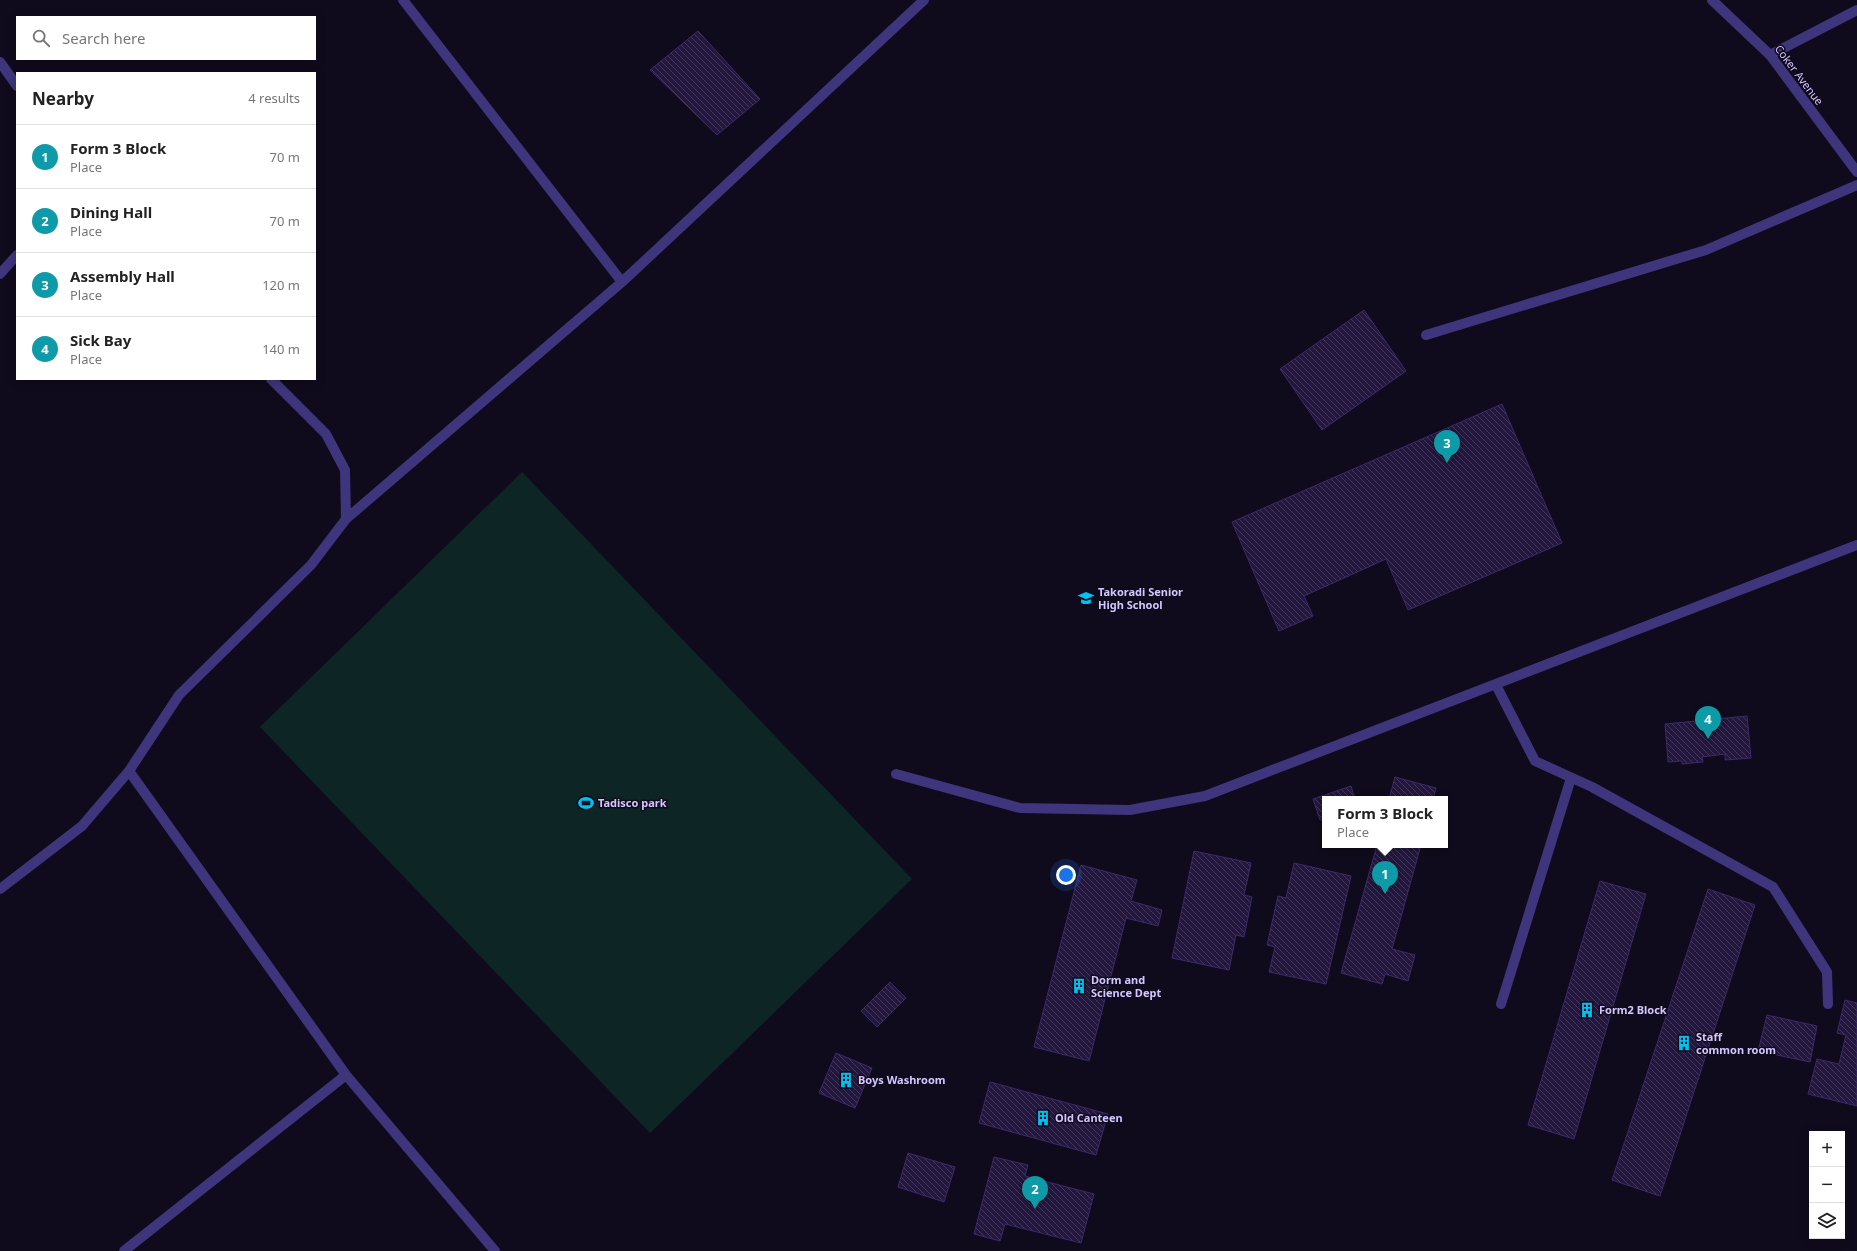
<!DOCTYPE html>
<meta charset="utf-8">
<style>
:root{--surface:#fff;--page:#f2f2f2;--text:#222;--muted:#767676;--line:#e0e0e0;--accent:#136a7f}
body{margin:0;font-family:"Noto Sans",sans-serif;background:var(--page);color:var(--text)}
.controls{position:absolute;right:12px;bottom:12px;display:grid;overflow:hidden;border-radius:0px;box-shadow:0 2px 10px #0003}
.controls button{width:36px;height:36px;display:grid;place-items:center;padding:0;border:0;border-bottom:1px solid var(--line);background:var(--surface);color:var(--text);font:20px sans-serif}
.you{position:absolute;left:1066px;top:875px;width:14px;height:14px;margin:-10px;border:3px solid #fff;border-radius:50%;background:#1a73e8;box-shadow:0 0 0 6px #1a73e833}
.badge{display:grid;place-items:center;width:26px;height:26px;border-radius:50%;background:var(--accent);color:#fff;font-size:13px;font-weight:700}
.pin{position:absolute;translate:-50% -33px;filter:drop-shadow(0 1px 2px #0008)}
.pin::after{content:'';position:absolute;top:21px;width:14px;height:12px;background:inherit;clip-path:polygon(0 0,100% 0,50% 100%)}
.popup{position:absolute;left:1322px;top:796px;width:126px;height:52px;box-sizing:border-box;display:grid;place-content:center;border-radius:0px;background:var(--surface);filter:drop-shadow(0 1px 3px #0005);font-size:13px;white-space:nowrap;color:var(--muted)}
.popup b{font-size:15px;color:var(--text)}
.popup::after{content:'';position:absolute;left:50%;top:100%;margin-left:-8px;border:8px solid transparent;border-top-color:var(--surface)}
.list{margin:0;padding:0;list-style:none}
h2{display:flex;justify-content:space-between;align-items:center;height:52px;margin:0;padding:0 16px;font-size:17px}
h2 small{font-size:13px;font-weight:400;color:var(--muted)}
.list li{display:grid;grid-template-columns:26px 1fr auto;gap:12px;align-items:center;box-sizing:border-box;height:64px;padding:0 16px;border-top:1px solid var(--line)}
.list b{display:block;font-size:15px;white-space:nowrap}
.list p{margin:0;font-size:13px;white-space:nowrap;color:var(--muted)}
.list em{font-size:13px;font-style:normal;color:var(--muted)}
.icon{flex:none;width:22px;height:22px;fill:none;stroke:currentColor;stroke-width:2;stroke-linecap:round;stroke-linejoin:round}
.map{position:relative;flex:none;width:1857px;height:1251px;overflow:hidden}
.search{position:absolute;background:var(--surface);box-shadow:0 2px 10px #0003;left:16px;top:16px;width:300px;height:44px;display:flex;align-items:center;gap:10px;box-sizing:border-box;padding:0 14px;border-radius:0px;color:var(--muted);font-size:15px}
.panel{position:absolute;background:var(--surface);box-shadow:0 2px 10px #0003;left:16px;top:72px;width:300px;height:308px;border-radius:0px}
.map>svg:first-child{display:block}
.garden{fill:#0e2526}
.building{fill:url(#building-back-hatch);stroke:#3c296a}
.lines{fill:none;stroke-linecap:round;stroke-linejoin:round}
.minor{stroke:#3f357c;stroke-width:10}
.labels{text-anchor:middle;stroke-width:3;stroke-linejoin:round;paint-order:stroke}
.street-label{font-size:11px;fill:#d3c6ff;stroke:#100b1c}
.poi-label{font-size:11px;font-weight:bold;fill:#d3c6ff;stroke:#100b1c;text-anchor:start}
</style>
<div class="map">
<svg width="1857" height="1251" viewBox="0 0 1857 1251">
<defs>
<pattern id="building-back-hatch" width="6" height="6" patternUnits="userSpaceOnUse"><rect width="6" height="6" fill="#23173d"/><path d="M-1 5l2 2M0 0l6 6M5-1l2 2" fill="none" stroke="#42375a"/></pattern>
</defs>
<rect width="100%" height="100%" fill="#100b1c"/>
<path class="garden" d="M 522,472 L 912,879 L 650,1133 L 260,727 Z"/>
<path class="building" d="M 698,31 L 760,99 L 717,135 L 650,70 Z
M 1364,310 L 1406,371 L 1322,430 L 1280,369 Z
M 1502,404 L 1562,543 L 1408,610 L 1386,559 L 1304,596 L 1313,616 L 1279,631 L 1232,522 Z
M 1747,716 L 1751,758 L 1725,760 L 1725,754 L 1702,757 L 1703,762 L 1682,764 L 1682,761 L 1668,762 L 1665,724 Z
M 1395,777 L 1436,788 L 1433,799 L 1389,799 Z
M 1351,786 L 1355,799 L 1325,799 L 1325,819 L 1320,820 L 1313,799 Z
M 1377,845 L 1421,845 L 1392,949 L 1415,955 L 1408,981 L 1385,974 L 1382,984 L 1341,973 Z
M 1194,851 L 1251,863 L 1244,895 L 1252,897 L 1244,937 L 1236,935 L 1229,970 L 1172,958 Z
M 1294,863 L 1351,876 L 1326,984 L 1269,972 L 1275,947 L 1267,945 L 1278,896 L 1286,898 Z
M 1081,865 L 1137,880 L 1131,901 L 1162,910 L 1158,926 L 1126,918 L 1089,1061 L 1034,1047 Z
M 1600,881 L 1646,894 L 1574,1139 L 1528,1125 Z
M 1708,889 L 1755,905 L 1660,1196 L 1612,1180 Z
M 890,982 L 906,998 L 877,1027 L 861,1011 Z
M 1845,1000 L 1857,1003 L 1857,1106 L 1808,1094 L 1817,1059 L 1839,1064 L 1846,1035 L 1837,1033 Z
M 1767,1015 L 1817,1026 L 1810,1062 L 1758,1051 Z
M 836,1053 L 872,1068 L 855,1108 L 819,1093 Z
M 990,1082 L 1108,1114 L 1096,1155 L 979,1123 Z
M 908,1153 L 955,1167 L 944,1202 L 898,1187 Z
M 994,1157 L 1028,1165 L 1025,1176 L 1094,1194 L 1081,1243 L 1005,1224 L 1000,1241 L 974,1234 Z"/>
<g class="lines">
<path class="minor" d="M 1712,0 L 1770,55 L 1857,172
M 1770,55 L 1857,10
M 0,62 L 17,86
M 0,274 L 17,255
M 622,282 L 924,0
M 1426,335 L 1706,250 L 1857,185
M 346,519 L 622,282 L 403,0
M 1496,685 L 1535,761 L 1592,787 L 1773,887 L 1827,972 L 1828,1004
M 129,771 L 346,1075 L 495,1251
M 896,774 L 1020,808 L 1130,810 L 1205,796 L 1857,545
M 0,889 L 82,826 L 129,771 L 179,695 L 311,565 L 346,519 L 345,470 L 326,434 L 271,379
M 1501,1004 L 1571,778
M 124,1251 L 346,1075"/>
</g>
<defs>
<symbol id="school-bare" viewBox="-9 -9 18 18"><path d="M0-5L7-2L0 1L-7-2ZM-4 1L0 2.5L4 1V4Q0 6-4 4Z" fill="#00c1f1" stroke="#100b1c" stroke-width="2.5" paint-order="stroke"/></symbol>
<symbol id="stadium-bare" viewBox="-9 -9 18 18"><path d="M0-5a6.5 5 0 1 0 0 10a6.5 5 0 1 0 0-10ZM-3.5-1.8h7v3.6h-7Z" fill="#00c1f1" stroke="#100b1c" stroke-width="2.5" paint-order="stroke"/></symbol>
<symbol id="building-bare" viewBox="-9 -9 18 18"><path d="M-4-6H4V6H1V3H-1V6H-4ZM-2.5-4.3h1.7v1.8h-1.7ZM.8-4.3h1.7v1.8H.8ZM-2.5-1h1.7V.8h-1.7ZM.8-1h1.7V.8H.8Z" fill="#00c1f1" stroke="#100b1c" stroke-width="2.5" paint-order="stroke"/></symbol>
</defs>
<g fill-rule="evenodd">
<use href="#school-bare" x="1075" y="587" width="22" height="22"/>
<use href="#stadium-bare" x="575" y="792" width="22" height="22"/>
<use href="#building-bare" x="1068" y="975" width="22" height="22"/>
<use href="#building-bare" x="1576" y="999" width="22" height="22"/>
<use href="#building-bare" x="1673" y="1032" width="22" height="22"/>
<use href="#building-bare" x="835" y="1069" width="22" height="22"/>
<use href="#building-bare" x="1032" y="1107" width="22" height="22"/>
</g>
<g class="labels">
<g class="street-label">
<text transform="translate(1799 75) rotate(53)" y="4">Coker Avenue</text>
</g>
<g class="poi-label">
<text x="1098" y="596">Takoradi Senior<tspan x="1098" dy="13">High School</tspan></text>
<text x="598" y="807">Tadisco park</text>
<text x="1091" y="984">Dorm and<tspan x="1091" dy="13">Science Dept</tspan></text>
<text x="1599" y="1014">Form2 Block</text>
<text x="1696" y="1041">Staff<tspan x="1696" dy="13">common room</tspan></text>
<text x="858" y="1084">Boys Washroom</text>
<text x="1055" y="1122">Old Canteen</text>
</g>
</g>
</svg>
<div class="controls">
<button>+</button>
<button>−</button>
<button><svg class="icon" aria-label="layers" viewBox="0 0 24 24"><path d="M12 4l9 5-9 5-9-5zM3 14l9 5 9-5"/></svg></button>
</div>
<div class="you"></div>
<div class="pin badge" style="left:1385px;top:894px;background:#0f9aa8">1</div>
<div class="popup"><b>Form 3 Block</b>Place</div>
<div class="pin badge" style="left:1035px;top:1209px;background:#0f9aa8">2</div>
<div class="pin badge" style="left:1447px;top:463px;background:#0f9aa8">3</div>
<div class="pin badge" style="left:1708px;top:739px;background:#0f9aa8">4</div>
<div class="search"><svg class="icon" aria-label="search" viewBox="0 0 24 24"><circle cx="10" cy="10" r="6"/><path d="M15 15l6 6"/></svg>Search here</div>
<section class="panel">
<h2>Nearby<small>4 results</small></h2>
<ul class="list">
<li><span class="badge" style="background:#0f9aa8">1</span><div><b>Form 3 Block</b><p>Place</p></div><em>70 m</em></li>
<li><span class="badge" style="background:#0f9aa8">2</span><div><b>Dining Hall</b><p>Place</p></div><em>70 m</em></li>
<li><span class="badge" style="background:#0f9aa8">3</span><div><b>Assembly Hall</b><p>Place</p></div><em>120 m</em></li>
<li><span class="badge" style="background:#0f9aa8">4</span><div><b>Sick Bay</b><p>Place</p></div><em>140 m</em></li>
</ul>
</section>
</div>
